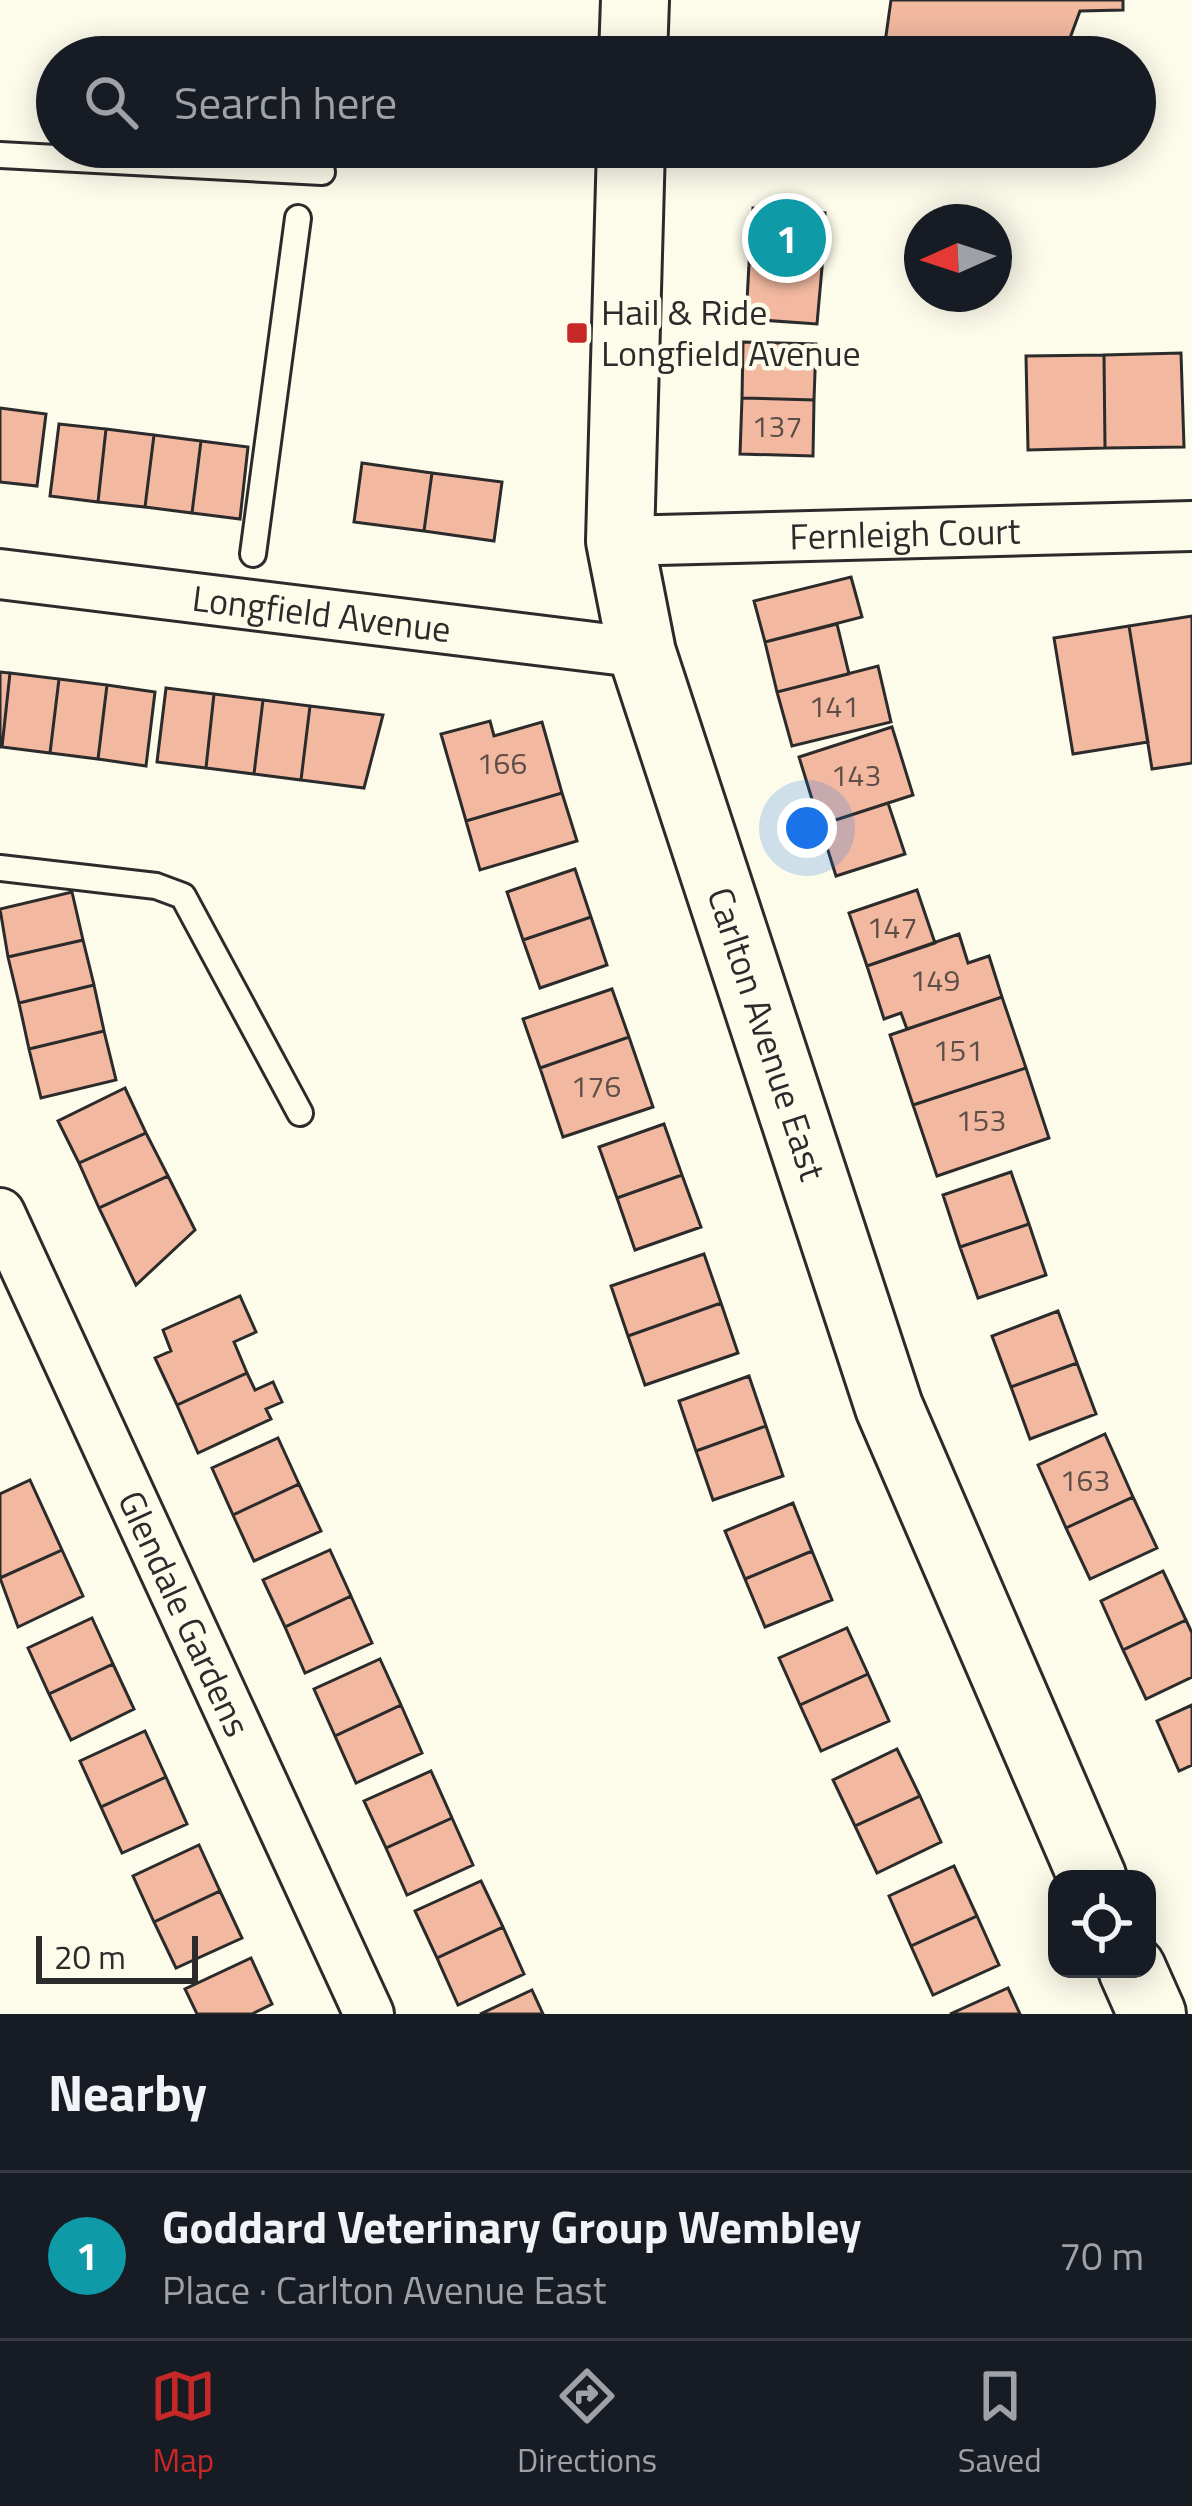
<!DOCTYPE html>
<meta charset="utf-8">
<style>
:root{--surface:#171b24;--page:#242831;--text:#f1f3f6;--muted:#9ea1a6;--line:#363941;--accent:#c62828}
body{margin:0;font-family:"Titillium Web",sans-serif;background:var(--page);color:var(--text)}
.controls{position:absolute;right:36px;bottom:36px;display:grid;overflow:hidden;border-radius:24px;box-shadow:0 6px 30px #0003}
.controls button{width:108px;height:108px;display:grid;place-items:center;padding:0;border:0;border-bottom:3px solid var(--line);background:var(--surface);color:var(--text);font:60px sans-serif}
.compass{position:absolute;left:904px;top:204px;width:108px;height:108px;border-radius:50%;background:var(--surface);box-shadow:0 6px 30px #0003;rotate:267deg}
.scale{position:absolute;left:36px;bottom:30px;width:162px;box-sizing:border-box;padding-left:12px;border:6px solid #2b2b2b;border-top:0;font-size:33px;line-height:42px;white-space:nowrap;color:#2b2b2b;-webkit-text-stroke:9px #fdfbea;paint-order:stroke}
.you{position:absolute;left:807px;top:828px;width:42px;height:42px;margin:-30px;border:9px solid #fff;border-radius:50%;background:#1a73e8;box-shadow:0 0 0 18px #1a73e833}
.badge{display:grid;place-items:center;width:78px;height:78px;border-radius:50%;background:var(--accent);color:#fff;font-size:39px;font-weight:700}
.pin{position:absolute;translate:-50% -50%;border:6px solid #fff;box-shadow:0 3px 12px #0006}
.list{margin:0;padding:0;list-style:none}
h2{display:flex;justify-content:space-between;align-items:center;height:156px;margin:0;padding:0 48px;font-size:51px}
h2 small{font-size:39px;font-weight:400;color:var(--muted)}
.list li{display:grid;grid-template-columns:78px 1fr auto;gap:36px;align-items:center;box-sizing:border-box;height:168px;padding:0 48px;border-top:3px solid var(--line)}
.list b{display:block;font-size:45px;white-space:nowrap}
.list p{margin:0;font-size:39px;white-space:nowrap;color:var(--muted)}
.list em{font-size:39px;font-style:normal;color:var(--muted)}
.icon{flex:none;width:66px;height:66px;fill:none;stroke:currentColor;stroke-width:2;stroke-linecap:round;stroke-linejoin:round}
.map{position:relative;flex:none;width:1192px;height:2014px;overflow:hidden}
.search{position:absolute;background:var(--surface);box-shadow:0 6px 30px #0003;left:36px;right:36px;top:36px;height:132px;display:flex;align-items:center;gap:30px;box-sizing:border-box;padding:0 42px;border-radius:66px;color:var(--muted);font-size:45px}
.sheet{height:324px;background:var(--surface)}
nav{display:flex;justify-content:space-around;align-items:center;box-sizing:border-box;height:168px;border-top:3px solid var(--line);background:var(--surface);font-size:33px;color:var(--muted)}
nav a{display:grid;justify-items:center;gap:6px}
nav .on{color:var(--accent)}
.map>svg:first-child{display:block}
.building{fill:#f2b8a0;stroke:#2b2b2b;stroke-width:3}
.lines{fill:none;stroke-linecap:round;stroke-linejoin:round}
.lane-casing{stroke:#2b2b2b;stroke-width:30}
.street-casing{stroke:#2b2b2b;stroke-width:54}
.secondary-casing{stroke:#2b2b2b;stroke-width:72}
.lane{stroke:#fdfbea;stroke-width:24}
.street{stroke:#fdfbea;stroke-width:48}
.secondary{stroke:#fdfbea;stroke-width:66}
.poi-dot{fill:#c62828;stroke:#fdfbea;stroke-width:4.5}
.labels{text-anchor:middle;stroke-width:9;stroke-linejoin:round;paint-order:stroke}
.number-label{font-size:30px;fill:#5d4e48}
.poi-label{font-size:36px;fill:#2b2b2b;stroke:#fdfbea;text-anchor:start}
.street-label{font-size:36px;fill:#2b2b2b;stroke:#fdfbea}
</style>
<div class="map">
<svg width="1192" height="2014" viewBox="0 0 1192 2014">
<rect width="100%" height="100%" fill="#fdfbea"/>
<path class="building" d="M 891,0 L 1123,0 L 1123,10 L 1080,11 L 1063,57 L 883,57 Z
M 753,208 L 825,213 L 822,268 L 749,264 Z
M 749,264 L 822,268 L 817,324 L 746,319 Z
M 743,342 L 816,344 L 814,400 L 742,398 Z
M 1181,353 L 1184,447 L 1105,448 L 1104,355 Z
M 1104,355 L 1105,448 L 1028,450 L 1026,356 Z
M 742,398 L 814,400 L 813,456 L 740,454 Z
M 0,408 L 46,414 L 37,486 L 0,482 Z
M 59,424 L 106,429 L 98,502 L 50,496 Z
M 106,429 L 154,435 L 145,507 L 98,502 Z
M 154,435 L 201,441 L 192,513 L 145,507 Z
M 201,441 L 248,447 L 240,519 L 192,513 Z
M 362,463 L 432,473 L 424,531 L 354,522 Z
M 432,473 L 502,482 L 494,541 L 424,531 Z
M 851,577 L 862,617 L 765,642 L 754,601 Z
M 1192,616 L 1192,763 L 1152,769 L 1129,626 Z
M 837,624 L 849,674 L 777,692 L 765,642 Z
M 1129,626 L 1148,742 L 1073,754 L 1054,638 Z
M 878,666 L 891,722 L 792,746 L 777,692 Z
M 0,672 L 10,673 L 2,747 L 0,747 Z
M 10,673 L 59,679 L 50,753 L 2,747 Z
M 59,679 L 107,685 L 98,759 L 50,753 Z
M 107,685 L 155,692 L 146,766 L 98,759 Z
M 166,688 L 214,694 L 206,768 L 157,762 Z
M 214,694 L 263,700 L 254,774 L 206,768 Z
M 263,700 L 310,706 L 301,780 L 254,774 Z
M 310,706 L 383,715 L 364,788 L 301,780 Z
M 490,721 L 494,736 L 542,722 L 562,793 L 466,821 L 441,734 Z
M 892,727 L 913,795 L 820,825 L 799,757 Z
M 562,793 L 577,841 L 480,870 L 466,821 Z
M 888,803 L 905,854 L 836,876 L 820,825 Z
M 575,869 L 591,917 L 523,940 L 507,892 Z
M 917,890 L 935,943 L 867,966 L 849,913 Z
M 72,892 L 83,940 L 8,957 L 0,909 Z
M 591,917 L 607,965 L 540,988 L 523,940 Z
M 959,934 L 968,963 L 989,956 L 1002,997 L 907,1029 L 901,1013 L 884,1019 L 867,966 Z
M 83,940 L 94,985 L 19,1003 L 8,957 Z
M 94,985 L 104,1031 L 29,1049 L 19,1003 Z
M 612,989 L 629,1037 L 540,1068 L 523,1019 Z
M 1002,997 L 1026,1068 L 913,1105 L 890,1035 Z
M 104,1031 L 116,1080 L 41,1098 L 29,1049 Z
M 629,1037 L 653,1107 L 563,1137 L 540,1068 Z
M 1026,1068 L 1049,1138 L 937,1176 L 913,1105 Z
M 125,1088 L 146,1133 L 79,1163 L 58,1121 Z
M 664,1124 L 682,1175 L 617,1198 L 599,1147 Z
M 146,1133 L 168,1176 L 99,1208 L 79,1163 Z
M 1011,1172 L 1029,1224 L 960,1247 L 943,1195 Z
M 682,1175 L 701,1227 L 635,1250 L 617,1198 Z
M 168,1176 L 195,1230 L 136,1285 L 99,1208 Z
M 1029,1224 L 1046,1275 L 978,1298 L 960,1247 Z
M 704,1254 L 721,1303 L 628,1336 L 611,1286 Z
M 240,1296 L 256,1332 L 234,1342 L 247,1373 L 177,1405 L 155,1358 L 171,1351 L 163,1330 Z
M 721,1303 L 738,1353 L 645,1385 L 628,1336 Z
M 1058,1311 L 1077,1363 L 1011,1387 L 992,1336 Z
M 1077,1363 L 1096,1414 L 1030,1439 L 1011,1387 Z
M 247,1373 L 255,1390 L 273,1382 L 282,1402 L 266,1409 L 271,1419 L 198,1453 L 177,1405 Z
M 749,1376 L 766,1426 L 696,1451 L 679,1401 Z
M 766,1426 L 783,1476 L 713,1500 L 696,1451 Z
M 1105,1434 L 1133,1497 L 1066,1528 L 1038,1465 Z
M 278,1438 L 299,1484 L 233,1515 L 212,1468 Z
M 30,1480 L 62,1550 L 0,1578 L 0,1494 Z
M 299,1484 L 321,1531 L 254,1561 L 233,1515 Z
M 1133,1497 L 1157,1548 L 1090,1579 L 1066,1528 Z
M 793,1503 L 812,1551 L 745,1579 L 725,1531 Z
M 62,1550 L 83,1596 L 18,1627 L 0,1578 Z
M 330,1550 L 351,1596 L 285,1627 L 263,1580 Z
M 812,1551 L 832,1600 L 765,1627 L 745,1579 Z
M 1163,1571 L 1186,1620 L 1123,1650 L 1101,1601 Z
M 351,1596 L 372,1643 L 305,1673 L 285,1627 Z
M 92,1618 L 113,1664 L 49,1694 L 28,1648 Z
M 1186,1620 L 1192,1633 L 1192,1677 L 1146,1699 L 1123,1650 Z
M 847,1628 L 868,1674 L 800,1705 L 779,1658 Z
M 380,1659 L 401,1705 L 335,1736 L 314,1689 Z
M 113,1664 L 134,1709 L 71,1740 L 49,1694 Z
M 868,1674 L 889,1721 L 821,1751 L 800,1705 Z
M 401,1705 L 422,1753 L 356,1783 L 335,1736 Z
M 1192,1705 L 1192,1765 L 1179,1771 L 1157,1721 Z
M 145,1731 L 166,1777 L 101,1807 L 80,1761 Z
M 897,1749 L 920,1796 L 855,1826 L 833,1780 Z
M 431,1771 L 452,1818 L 386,1848 L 364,1801 Z
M 166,1777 L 187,1824 L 122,1853 L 101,1807 Z
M 920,1796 L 941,1842 L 877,1873 L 855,1826 Z
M 452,1818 L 473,1865 L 407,1895 L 386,1848 Z
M 199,1845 L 220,1891 L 154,1922 L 133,1876 Z
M 954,1866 L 977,1916 L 911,1946 L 889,1896 Z
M 481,1881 L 503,1927 L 437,1958 L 415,1911 Z
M 220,1891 L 242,1938 L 176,1968 L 154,1922 Z
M 977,1916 L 999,1965 L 933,1995 L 911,1946 Z
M 503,1927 L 524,1974 L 458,2005 L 437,1958 Z
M 251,1958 L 272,2004 L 252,2014 L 197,2014 L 185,1989 Z
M 1008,1988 L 1020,2014 L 950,2014 Z
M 532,1990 L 543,2014 L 480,2014 Z"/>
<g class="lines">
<defs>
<path id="lane" d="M 0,155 L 322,172
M 253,554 L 298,218
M 0,868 L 156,886 L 183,896 L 300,1113"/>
<g id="street">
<path id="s1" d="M 620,541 L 1192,526"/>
<path id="s2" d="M 0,574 L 642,653"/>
<path id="s3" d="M 0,1213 L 369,2014"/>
</g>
<g id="secondary">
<path d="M 633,57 L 635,0"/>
<path id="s4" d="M 631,147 L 620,541 L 642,653 L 889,1407 L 1093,1879"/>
<path d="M 1132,1969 L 1152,2014"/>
</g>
</defs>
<use href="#lane" class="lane-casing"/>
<use href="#street" class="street-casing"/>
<use href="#secondary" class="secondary-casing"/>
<use href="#lane" class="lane"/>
<use href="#street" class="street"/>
<use href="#secondary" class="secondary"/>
</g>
<rect class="poi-dot" x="565" y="321" width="24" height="24" rx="6"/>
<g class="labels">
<g class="number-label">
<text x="777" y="437">137</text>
<text x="834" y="717">141</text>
<text x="502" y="774">166</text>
<text x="856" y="786">143</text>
<text x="892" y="938">147</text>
<text x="935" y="991">149</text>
<text x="958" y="1061">151</text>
<text x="596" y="1097">176</text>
<text x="981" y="1131">153</text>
<text x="1085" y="1491">163</text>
</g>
<g class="poi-label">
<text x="601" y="325">Hail &amp; Ride<tspan x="601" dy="41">Longfield Avenue</tspan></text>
</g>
<g class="street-label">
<text dy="13" stroke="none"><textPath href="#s1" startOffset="285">Fernleigh Court</textPath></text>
<text dy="13" stroke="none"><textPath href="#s2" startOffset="324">Longfield Avenue</textPath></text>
<text dy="13" stroke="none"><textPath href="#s4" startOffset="909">Carlton Avenue East</textPath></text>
<text dy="13" stroke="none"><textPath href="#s3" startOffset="441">Glendale Gardens</textPath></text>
</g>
</g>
</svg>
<div class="controls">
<button><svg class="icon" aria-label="locate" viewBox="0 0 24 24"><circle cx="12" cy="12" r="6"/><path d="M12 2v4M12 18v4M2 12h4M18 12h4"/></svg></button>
</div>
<svg class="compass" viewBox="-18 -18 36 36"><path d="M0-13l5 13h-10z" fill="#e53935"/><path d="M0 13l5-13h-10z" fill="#9ea1a6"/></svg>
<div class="scale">20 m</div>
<div class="you"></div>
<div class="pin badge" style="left:787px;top:238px;background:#0f9aa8">1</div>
<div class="search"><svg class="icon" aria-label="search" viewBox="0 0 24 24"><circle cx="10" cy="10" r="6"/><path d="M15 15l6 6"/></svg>Search here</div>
</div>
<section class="sheet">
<h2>Nearby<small></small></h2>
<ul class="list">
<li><span class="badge" style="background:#0f9aa8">1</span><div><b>Goddard Veterinary Group Wembley</b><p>Place · Carlton Avenue East</p></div><em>70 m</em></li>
</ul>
</section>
<nav>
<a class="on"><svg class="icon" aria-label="map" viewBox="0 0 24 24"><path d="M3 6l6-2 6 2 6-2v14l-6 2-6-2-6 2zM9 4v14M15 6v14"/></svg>Map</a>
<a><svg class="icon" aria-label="directions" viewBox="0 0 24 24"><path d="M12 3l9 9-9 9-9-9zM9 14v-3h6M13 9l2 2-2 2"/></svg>Directions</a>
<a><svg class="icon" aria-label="saved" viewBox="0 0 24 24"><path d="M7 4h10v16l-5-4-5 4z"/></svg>Saved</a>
</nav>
